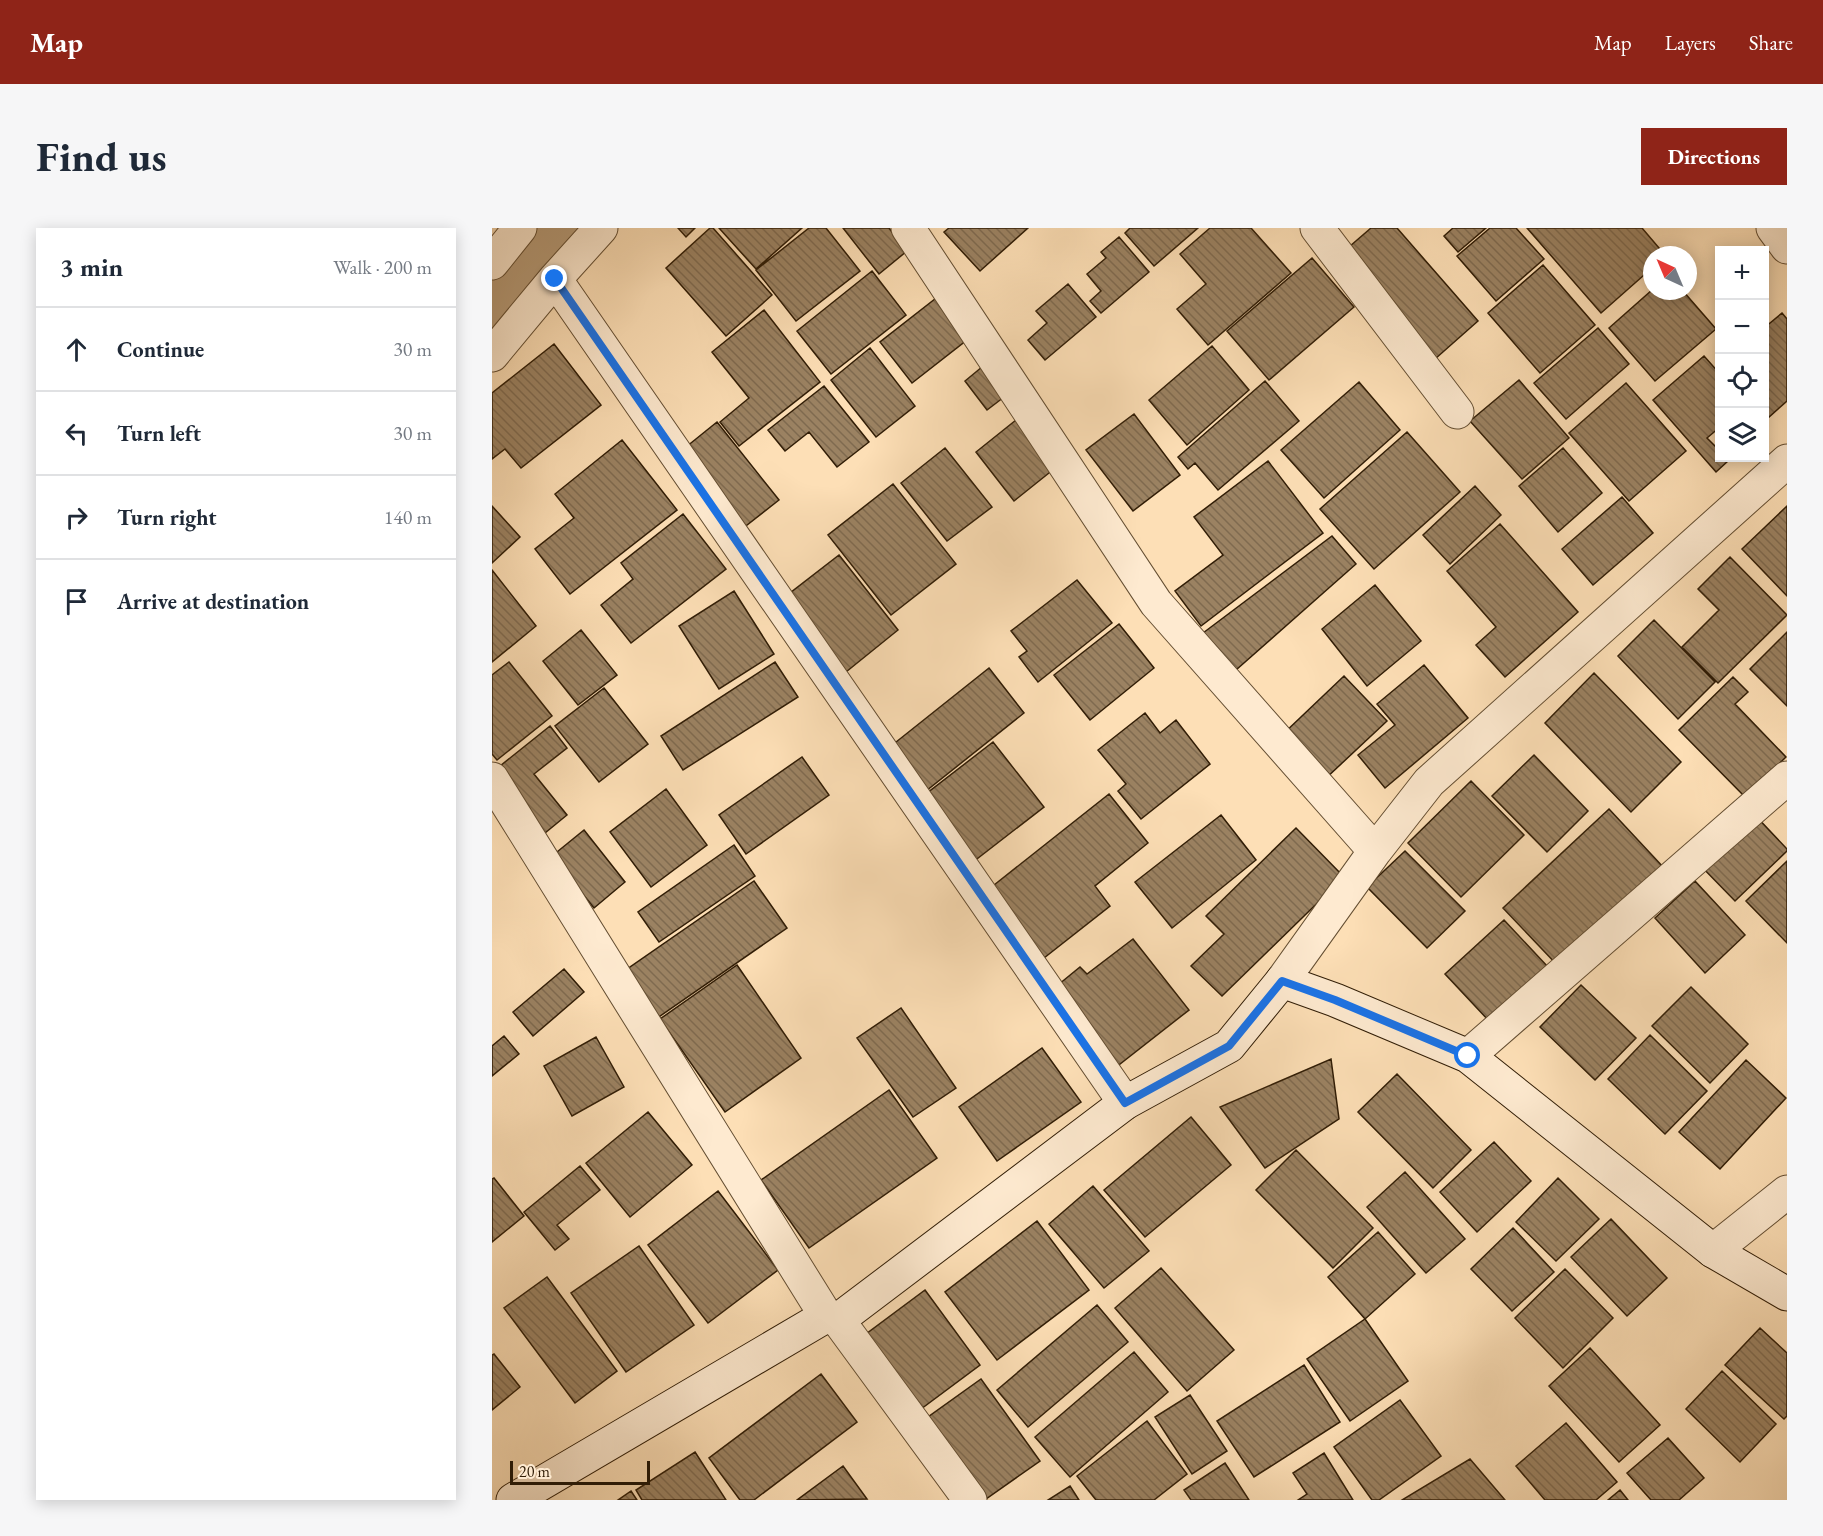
<!DOCTYPE html>
<meta charset="utf-8">
<style>
:root{--surface:#fff;--page:#f6f6f7;--text:#1f2937;--muted:#747a83;--line:#e0e1e3;--accent:#8f2418}
body{margin:0;font-family:"EB Garamond",serif;background:var(--page);color:var(--text)}
.controls{position:absolute;right:18px;top:18px;display:grid;overflow:hidden;border-radius:0px;box-shadow:0 3px 15px #0003}
.controls button{width:54px;height:54px;display:grid;place-items:center;padding:0;border:0;border-bottom:2px solid var(--line);background:var(--surface);color:var(--text);font:30px sans-serif}
.compass{position:absolute;left:1151px;top:18px;width:54px;height:54px;border-radius:50%;background:var(--surface);box-shadow:0 3px 15px #0003;rotate:316deg}
.scale{position:absolute;left:18px;bottom:15px;width:140px;box-sizing:border-box;padding-left:6px;border:3px solid #311d06;border-top:0;font-size:16px;line-height:21px;white-space:nowrap;color:#311d06;-webkit-text-stroke:4px #feead0;paint-order:stroke}
.stop{position:absolute;width:18px;height:18px;margin:-14px;border:4px solid #1a73e8;border-radius:50%;background:#fff}
.stop.end{background:#1a73e8;border-color:#fff;box-shadow:0 2px 6px #0008}
.list{margin:0;padding:0;list-style:none}
h2{display:flex;justify-content:space-between;align-items:center;height:78px;margin:0;padding:0 24px;font-size:26px}
h2 small{font-size:20px;font-weight:400;color:var(--muted)}
.list li{display:grid;grid-template-columns:39px 1fr auto;gap:18px;align-items:center;box-sizing:border-box;height:84px;padding:0 24px;border-top:2px solid var(--line)}
.list b{display:block;font-size:22px;white-space:nowrap}
.list em{font-size:20px;font-style:normal;color:var(--muted)}
.icon{flex:none;width:33px;height:33px;fill:none;stroke:currentColor;stroke-width:2;stroke-linecap:round;stroke-linejoin:round}
.map{position:relative;flex:none;width:1295px;height:1272px;overflow:hidden;border-radius:0px}
header{display:flex;align-items:center;gap:36px;box-sizing:border-box;height:84px;padding:0 30px;background:var(--accent);color:#fff}
header strong{font-size:28px}
nav{display:flex;gap:33px;margin-inline-start:auto;font-size:21px}
.intro{display:flex;align-items:center;justify-content:space-between;box-sizing:border-box;height:144px;padding:0 36px}
h1{margin:0;font-size:42px}
.button{padding:15px 27px;border-radius:0px;background:var(--accent);color:#fff;font-size:21px;font-weight:700}
main{display:flex;gap:36px;padding:0 36px}
aside{flex:1;background:var(--surface);border-radius:0px;box-shadow:0 3px 15px #0003}
.map>svg:first-child{display:block}
.lines{fill:none;stroke-linecap:round;stroke-linejoin:round}
.canal{stroke:#b89d7a;stroke-width:50}
.building{fill:url(#building-back-hatch);stroke:#311d06;stroke-width:1.5}
.street-casing{stroke:#644e32;stroke-width:35}
.secondary-casing{stroke:#311d06;stroke-width:35}
.street{stroke:#feead0;stroke-width:33}
.secondary{stroke:#feead0;stroke-width:33}
.route{stroke:#1a73e8;stroke-width:8}
</style>
<header>
<strong>Map</strong>
<nav><a>Map</a><a>Layers</a><a>Share</a></nav>
</header>
<div class="intro"><h1>Find us</h1><a class="button">Directions</a></div>
<main>
<aside>
<h2>3 min<small>Walk · 200 m</small></h2>
<ul class="list">
<li><svg class="icon" aria-label="ahead" viewBox="0 0 24 24"><path d="M12 20V5M6 11l6-6 6 6"/></svg><div><b>Continue</b></div><em>30 m</em></li>
<li><svg class="icon" aria-label="left" viewBox="0 0 24 24"><path d="M17 20v-9H6M10 6l-5 5 5 5"/></svg><div><b>Turn left</b></div><em>30 m</em></li>
<li><svg class="icon" aria-label="right" viewBox="0 0 24 24"><path d="M7 20v-9h11M14 6l5 5-5 5"/></svg><div><b>Turn right</b></div><em>140 m</em></li>
<li><svg class="icon" aria-label="arrive" viewBox="0 0 24 24"><path d="M6 21V4h12l-3 4 3 4H6"/></svg><div><b>Arrive at destination</b></div></li>
</ul>
</aside>
<div class="map">
<svg width="1295" height="1272" viewBox="0 0 1295 1272">
<defs>
<pattern id="building-back-hatch" width="6" height="6" patternUnits="userSpaceOnUse" patternTransform="scale(1.5)"><rect width="6" height="6" fill="#9b8262"/><path d="M-1 5l2 2M0 0l6 6M5-1l2 2" fill="none" stroke="#7f6a4f"/></pattern>
</defs>
<rect width="100%" height="100%" fill="#fddfb6"/>
<filter id="stains"><feTurbulence type="fractalNoise" baseFrequency=".00333" numOctaves="4"/><feColorMatrix values="0 0 0 0 .2 0 0 0 0 .09 0 0 0 0 .02 0 0 0 .5 -.17"/></filter>
<radialGradient id="worn" r=".72"><stop offset=".6" stop-color="#630" stop-opacity="0"/><stop offset="1" stop-color="#630" stop-opacity=".3"/></radialGradient>
<g class="lines">
<path class="canal" d="M 0,84 L 71,0"/>
</g>
<path class="building" d="M 186,0 L 203,0 L 194,9 Z
M 218,0 L 221,0 L 280,67 L 234,108 L 174,40 Z
M 227,0 L 310,0 L 264,41 Z
M 317,0 L 334,0 L 368,43 L 304,93 L 264,42 Z
M 351,0 L 397,0 L 415,23 L 387,46 Z
M 457,0 L 536,0 L 488,43 L 452,4 Z
M 638,0 L 706,0 L 662,38 L 633,5 Z
M 718,0 L 759,0 L 799,45 L 716,117 L 685,81 L 714,56 L 688,26 Z
M 879,0 L 905,0 L 986,93 L 943,131 L 850,25 Z
M 961,0 L 994,0 L 966,24 L 952,8 Z
M 998,0 L 1024,0 L 1052,31 L 1004,73 L 965,28 Z
M 1035,0 L 1150,0 L 1173,27 L 1160,27 L 1160,40 L 1109,85 Z
M 627,9 L 657,44 L 609,85 L 598,73 L 609,63 L 595,46 L 614,30 L 609,24 Z
M 820,30 L 862,79 L 777,152 L 735,103 Z
M 1051,37 L 1103,97 L 1048,145 L 996,85 Z
M 380,43 L 414,87 L 339,146 L 305,103 Z
M 576,56 L 604,89 L 553,132 L 536,112 L 555,95 L 544,83 Z
M 1160,62 L 1191,63 L 1224,101 L 1163,153 L 1117,100 Z
M 448,67 L 480,108 L 420,155 L 388,114 Z
M 272,82 L 328,154 L 247,218 L 228,194 L 257,170 L 220,124 Z
M 1290,85 L 1295,91 L 1295,173 L 1276,190 L 1272,186 L 1272,100 Z
M 1106,100 L 1137,136 L 1074,191 L 1042,155 Z
M 62,116 L 109,177 L 29,240 L 13,221 L 0,231 L 0,165 Z
M 720,118 L 757,162 L 695,217 L 657,172 Z
M 378,120 L 423,178 L 384,209 L 339,152 Z
M 1212,128 L 1228,146 L 1228,199 L 1215,210 L 1228,223 L 1228,230 L 1233,230 L 1236,233 L 1224,244 L 1161,172 Z
M 496,134 L 520,163 L 495,182 L 473,153 Z
M 1027,152 L 1077,210 L 1030,251 L 978,193 Z
M 773,153 L 807,193 L 726,262 L 703,235 L 696,241 L 686,229 Z
M 867,154 L 908,202 L 832,270 L 789,222 Z
M 1134,155 L 1194,223 L 1137,273 L 1077,205 Z
M 332,158 L 377,214 L 345,239 L 317,204 L 293,223 L 276,202 Z
M 642,186 L 688,247 L 641,283 L 594,222 Z
M 524,192 L 562,241 L 522,273 L 484,224 Z
M 225,194 L 287,272 L 250,301 L 189,223 Z
M 915,204 L 968,264 L 882,341 L 828,281 Z
M 130,212 L 185,282 L 78,366 L 43,321 L 82,290 L 63,266 Z
M 453,220 L 500,279 L 455,313 L 409,255 Z
M 1071,220 L 1110,265 L 1066,304 L 1027,258 Z
M 776,233 L 831,305 L 709,398 L 683,363 L 731,327 L 702,289 Z
M 401,256 L 464,336 L 399,387 L 336,307 Z
M 983,258 L 1009,287 L 958,336 L 931,307 Z
M 1130,269 L 1161,305 L 1101,357 L 1070,321 Z
M 0,278 L 28,309 L 0,335 Z
M 1295,278 L 1295,368 L 1250,321 Z
M 191,286 L 234,341 L 139,415 L 109,377 L 141,351 L 129,335 Z
M 1008,296 L 1086,384 L 1013,449 L 984,417 L 1004,399 L 955,343 Z
M 840,308 L 864,336 L 744,442 L 711,405 Z
M 347,327 L 406,402 L 349,448 L 289,372 Z
M 1238,329 L 1295,387 L 1226,455 L 1190,419 L 1227,382 L 1206,361 Z
M 0,342 L 44,398 L 0,434 Z
M 585,352 L 620,395 L 546,454 L 527,429 L 535,423 L 519,403 Z
M 883,357 L 929,413 L 875,458 L 830,401 Z
M 242,363 L 282,426 L 227,461 L 187,398 Z
M 1162,392 L 1223,454 L 1186,491 L 1126,428 Z
M 627,396 L 662,440 L 598,492 L 562,447 Z
M 89,402 L 125,447 L 86,477 L 51,433 Z
M 1295,404 L 1295,478 L 1258,441 Z
M 17,434 L 60,488 L 5,532 L 0,526 L 0,447 Z
M 283,434 L 306,469 L 191,542 L 169,508 Z
M 932,437 L 976,490 L 893,560 L 866,527 L 903,497 L 885,476 Z
M 497,440 L 532,485 L 429,567 L 394,522 Z
M 1102,445 L 1189,534 L 1139,584 L 1053,495 Z
M 852,448 L 895,493 L 832,552 L 789,508 Z
M 1241,449 L 1256,464 L 1243,476 L 1294,529 L 1253,569 L 1187,502 Z
M 112,460 L 156,516 L 107,554 L 63,498 Z
M 653,485 L 668,505 L 684,492 L 718,536 L 649,591 L 626,563 L 634,556 L 606,522 Z
M 58,498 L 75,520 L 42,546 L 75,587 L 53,605 L 3,542 Z
M 501,514 L 552,579 L 481,634 L 430,569 Z
M 1042,527 L 1096,583 L 1055,624 L 1000,568 Z
M 310,529 L 337,567 L 254,626 L 227,587 Z
M 979,553 L 1032,607 L 969,669 L 916,615 Z
M 174,561 L 215,617 L 159,659 L 118,604 Z
M 617,566 L 656,615 L 603,658 L 618,678 L 552,730 L 497,661 Z
M 1117,581 L 1172,640 L 1067,739 L 1011,680 Z
M 1261,585 L 1295,621 L 1295,623 L 1243,673 L 1207,636 Z
M 729,587 L 764,632 L 680,700 L 643,654 Z
M 804,600 L 852,649 L 730,768 L 699,738 L 732,706 L 714,688 Z
M 92,602 L 133,654 L 102,680 L 60,628 Z
M 242,617 L 263,648 L 167,714 L 146,684 Z
M 913,623 L 973,683 L 935,720 L 875,659 Z
M 1295,633 L 1295,715 L 1254,673 Z
M 262,653 L 295,700 L 161,793 L 128,746 Z
M 1203,653 L 1253,707 L 1213,745 L 1163,690 Z
M 1012,692 L 1056,739 L 998,794 L 953,746 Z
M 641,711 L 697,782 L 623,840 L 561,761 L 588,739 L 595,746 Z
M 245,737 L 309,830 L 233,884 L 168,791 Z
M 72,741 L 92,764 L 41,808 L 21,784 Z
M 1089,757 L 1144,810 L 1103,852 L 1048,799 Z
M 1199,759 L 1256,816 L 1218,855 L 1160,798 Z
M 409,780 L 464,860 L 421,889 L 365,810 Z
M 1158,807 L 1215,863 L 1173,906 L 1116,851 Z
M 12,808 L 27,826 L 0,848 L 0,818 Z
M 104,809 L 132,859 L 80,888 L 52,838 Z
M 550,820 L 589,874 L 505,933 L 467,879 Z
M 839,831 L 847,891 L 773,940 L 728,879 Z
M 1254,832 L 1294,870 L 1228,941 L 1187,904 Z
M 905,846 L 979,922 L 941,960 L 866,884 Z
M 397,862 L 445,930 L 317,1020 L 269,952 Z
M 156,884 L 200,937 L 138,989 L 94,935 Z
M 699,889 L 739,937 L 653,1009 L 612,962 Z
M 1002,914 L 1039,953 L 985,1004 L 948,964 Z
M 804,922 L 881,1000 L 841,1040 L 764,962 Z
M 88,938 L 108,962 L 65,997 L 77,1011 L 63,1022 L 32,984 Z
M 913,944 L 973,1011 L 934,1045 L 875,979 Z
M 2,950 L 32,988 L 0,1014 L 0,951 Z
M 1066,950 L 1107,991 L 1064,1033 L 1024,994 Z
M 601,958 L 657,1023 L 612,1060 L 557,996 Z
M 226,963 L 286,1042 L 216,1095 L 156,1017 Z
M 1119,991 L 1175,1050 L 1135,1088 L 1079,1029 Z
M 545,993 L 597,1062 L 505,1132 L 453,1064 Z
M 1021,1000 L 1062,1044 L 1020,1083 L 979,1041 Z
M 886,1004 L 923,1046 L 873,1091 L 836,1049 Z
M 147,1018 L 202,1097 L 134,1144 L 79,1065 Z
M 669,1040 L 742,1122 L 695,1163 L 623,1080 Z
M 1073,1041 L 1121,1090 L 1071,1140 L 1023,1090 Z
M 55,1049 L 125,1143 L 83,1175 L 12,1080 Z
M 433,1062 L 488,1137 L 425,1184 L 370,1109 Z
M 605,1077 L 636,1114 L 536,1199 L 505,1162 Z
M 873,1091 L 916,1153 L 858,1193 L 815,1131 Z
M 1268,1100 L 1295,1125 L 1295,1188 L 1292,1191 L 1233,1137 Z
M 1098,1120 L 1168,1197 L 1127,1234 L 1057,1158 Z
M 642,1124 L 676,1164 L 578,1249 L 543,1209 Z
M 2,1126 L 28,1159 L 0,1182 L 0,1127 Z
M 812,1137 L 848,1194 L 762,1249 L 725,1193 Z
M 1230,1143 L 1284,1196 L 1248,1234 L 1194,1181 Z
M 329,1146 L 365,1194 L 262,1272 L 248,1272 L 217,1230 Z
M 489,1151 L 548,1233 L 494,1271 L 436,1189 Z
M 698,1167 L 735,1223 L 700,1246 L 663,1189 Z
M 908,1172 L 949,1228 L 887,1272 L 880,1272 L 842,1219 Z
M 655,1193 L 695,1246 L 662,1272 L 604,1272 L 585,1248 Z
M 1074,1195 L 1125,1254 L 1104,1272 L 1053,1272 L 1024,1238 Z
M 1176,1210 L 1212,1250 L 1187,1272 L 1159,1272 L 1135,1245 Z
M 203,1224 L 234,1272 L 150,1272 L 144,1262 Z
M 832,1225 L 861,1272 L 806,1272 L 815,1266 L 801,1245 Z
M 978,1231 L 1013,1272 L 910,1272 Z
M 733,1235 L 757,1272 L 699,1272 L 692,1262 Z
M 351,1238 L 375,1271 L 305,1272 Z
M 578,1258 L 587,1272 L 556,1272 Z
M 1128,1262 L 1136,1272 L 1116,1272 Z
M 139,1263 L 145,1272 L 126,1272 Z"/>
<g class="lines">
<defs>
<path id="street" d="M 416,0 L 664,375 L 883,623
M 825,0 L 965,184
M 1281,0 L 1295,19
M 0,35 L 28,0
M 63,51 L 633,875
M 0,127 L 63,51 L 109,0
M 0,551 L 334,1088
M 790,753 L 883,623 L 937,554 L 1295,233
M 976,828 L 1295,550
M 1221,1023 L 1295,964
M 346,1092 L 478,1272"/>
<path id="secondary" d="M 21,1272 L 334,1088 L 346,1092 L 633,875 L 737,818 L 790,753 L 843,772 L 976,828 L 1221,1023 L 1295,1066"/>
</defs>
<use href="#street" class="street-casing"/>
<use href="#secondary" class="secondary-casing"/>
<use href="#street" class="street"/>
<use href="#secondary" class="secondary"/>
</g>
<g class="lines">
<path class="route" d="M 63,51 L 633,875 L 737,818 L 790,753 L 843,772 L 976,828"/>
</g>
<rect width="100%" height="100%" filter="url(#stains)"/>
<rect width="100%" height="100%" fill="url(#worn)"/>
</svg>
<div class="controls">
<button>+</button>
<button>−</button>
<button><svg class="icon" aria-label="locate" viewBox="0 0 24 24"><circle cx="12" cy="12" r="6"/><path d="M12 2v4M12 18v4M2 12h4M18 12h4"/></svg></button>
<button><svg class="icon" aria-label="layers" viewBox="0 0 24 24"><path d="M12 4l9 5-9 5-9-5zM3 14l9 5 9-5"/></svg></button>
</div>
<svg class="compass" viewBox="-18 -18 36 36"><path d="M0-13l5 13h-10z" fill="#e53935"/><path d="M0 13l5-13h-10z" fill="#747a83"/></svg>
<div class="scale">20 m</div>
<div class="stop" style="left:976px;top:828px"></div>
<div class="stop end" style="left:63px;top:51px"></div>
</div>
</main>
